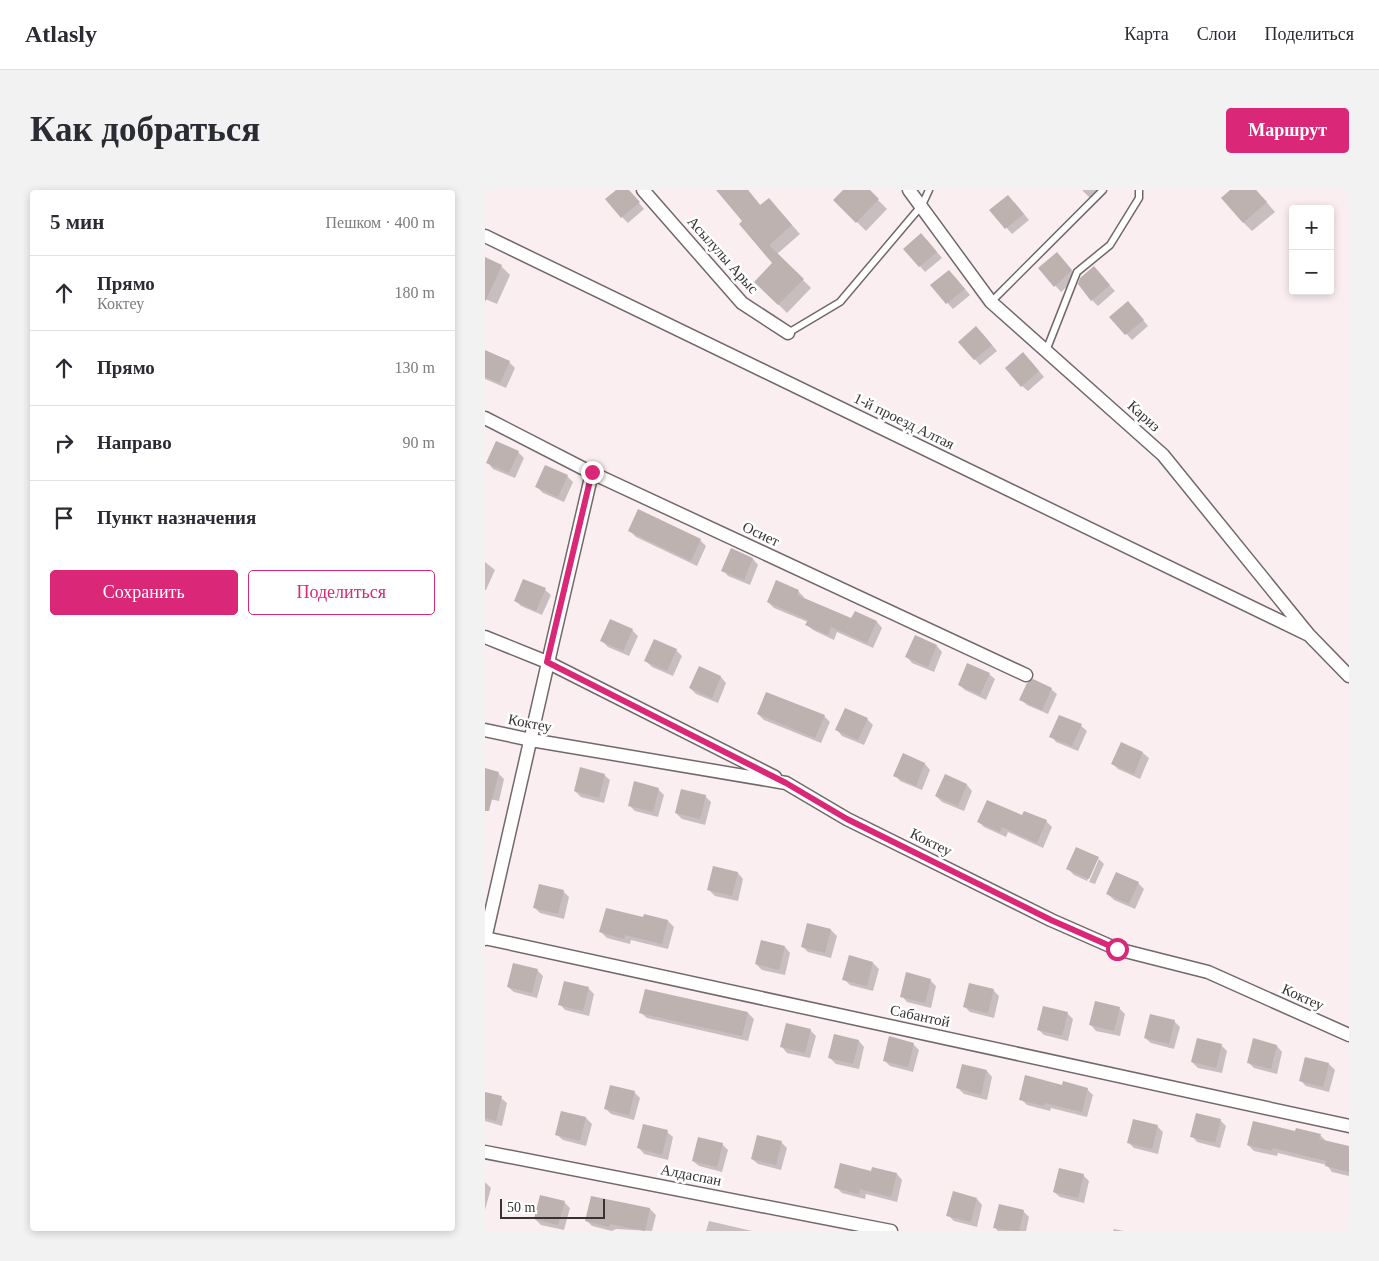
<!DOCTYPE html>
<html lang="ru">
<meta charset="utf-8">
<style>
:root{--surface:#fff;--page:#f2f2f3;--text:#2b2b33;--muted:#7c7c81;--line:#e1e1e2;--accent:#db2777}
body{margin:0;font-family:Georgia,serif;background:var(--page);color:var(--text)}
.controls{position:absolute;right:15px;top:15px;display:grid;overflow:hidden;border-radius:5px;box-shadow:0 2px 8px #0003}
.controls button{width:45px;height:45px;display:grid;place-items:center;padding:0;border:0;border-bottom:1px solid var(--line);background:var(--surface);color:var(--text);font:25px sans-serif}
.scale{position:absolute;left:15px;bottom:12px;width:105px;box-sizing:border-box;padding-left:5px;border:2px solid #373334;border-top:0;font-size:14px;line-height:18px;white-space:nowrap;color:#373334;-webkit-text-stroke:4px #fff;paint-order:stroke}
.stop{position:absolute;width:15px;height:15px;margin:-11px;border:4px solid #db2777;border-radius:50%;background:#fff}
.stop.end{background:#db2777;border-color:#fff;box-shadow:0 1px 5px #0008}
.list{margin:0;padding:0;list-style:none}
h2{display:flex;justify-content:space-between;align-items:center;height:65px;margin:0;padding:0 20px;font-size:21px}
h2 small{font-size:16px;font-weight:400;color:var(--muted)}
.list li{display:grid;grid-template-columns:32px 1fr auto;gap:15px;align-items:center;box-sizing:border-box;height:75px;padding:0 20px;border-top:1px solid var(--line)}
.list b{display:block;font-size:19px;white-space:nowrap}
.list p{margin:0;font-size:16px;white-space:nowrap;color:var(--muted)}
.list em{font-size:16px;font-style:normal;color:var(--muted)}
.actions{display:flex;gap:10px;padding:15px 20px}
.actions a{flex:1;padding:11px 0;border:1px solid var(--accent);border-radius:5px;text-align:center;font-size:18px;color:var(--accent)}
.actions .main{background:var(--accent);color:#fff}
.icon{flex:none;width:28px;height:28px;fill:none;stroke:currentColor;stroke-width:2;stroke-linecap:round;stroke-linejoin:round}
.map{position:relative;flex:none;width:864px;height:1041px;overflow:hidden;border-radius:5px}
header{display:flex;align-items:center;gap:30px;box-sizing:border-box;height:70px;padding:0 25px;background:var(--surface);border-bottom:1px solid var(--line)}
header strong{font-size:24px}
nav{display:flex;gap:28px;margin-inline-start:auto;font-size:18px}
.intro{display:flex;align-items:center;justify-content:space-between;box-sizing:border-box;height:120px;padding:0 30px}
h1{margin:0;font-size:35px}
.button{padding:12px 22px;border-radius:5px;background:var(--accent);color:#fff;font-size:18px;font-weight:700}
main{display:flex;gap:30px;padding:0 30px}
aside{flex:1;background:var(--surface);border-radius:5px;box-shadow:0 2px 8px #0003}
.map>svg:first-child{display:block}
.shadow{fill:#0003}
.building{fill:#bdb2b0}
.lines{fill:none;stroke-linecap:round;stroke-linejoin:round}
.lane-casing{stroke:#72686a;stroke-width:9}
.street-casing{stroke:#72686a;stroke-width:15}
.lane{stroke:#fff;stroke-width:6}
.street{stroke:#fff;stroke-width:12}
.route{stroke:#db2777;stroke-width:6}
.labels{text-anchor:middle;stroke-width:5;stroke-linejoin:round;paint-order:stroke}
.street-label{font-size:15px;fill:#373334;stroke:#fff}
</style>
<header>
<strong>Atlasly</strong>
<nav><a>Карта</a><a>Слои</a><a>Поделиться</a></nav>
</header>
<div class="intro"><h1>Как добраться</h1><a class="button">Маршрут</a></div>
<main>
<aside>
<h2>5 мин<small>Пешком · 400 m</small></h2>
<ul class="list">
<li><svg class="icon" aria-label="ahead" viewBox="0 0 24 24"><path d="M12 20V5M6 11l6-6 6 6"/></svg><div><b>Прямо</b><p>Коктеу</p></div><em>180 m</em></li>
<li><svg class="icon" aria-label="ahead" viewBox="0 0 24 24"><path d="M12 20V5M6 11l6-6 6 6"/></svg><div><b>Прямо</b></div><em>130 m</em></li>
<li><svg class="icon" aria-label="right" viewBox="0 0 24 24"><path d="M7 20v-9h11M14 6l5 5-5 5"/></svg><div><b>Направо</b></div><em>90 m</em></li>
<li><svg class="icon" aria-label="arrive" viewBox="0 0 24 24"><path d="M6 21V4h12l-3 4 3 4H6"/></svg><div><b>Пункт назначения</b></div></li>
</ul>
<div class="actions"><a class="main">Сохранить</a><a>Поделиться</a></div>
</aside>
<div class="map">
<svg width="864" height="1041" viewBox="0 0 864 1041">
<rect width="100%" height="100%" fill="#faeef1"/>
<path class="shadow" d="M 133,0 L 143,0 L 159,19 L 143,33 L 137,27 Z
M 237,0 L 263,0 L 276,16 L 284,9 L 315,44 L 292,64 L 326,98 L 302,123 L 271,92 L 289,74 Z
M 360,0 L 383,0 L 402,19 L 381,41 L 350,10 Z
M 597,0 L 620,0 L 608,11 Z
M 747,0 L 771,0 L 790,22 L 767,41 L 758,32 Z
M 529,12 L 544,30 L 527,44 L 506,20 Z
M 442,50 L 457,68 L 440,82 L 420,59 Z
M 0,69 L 16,76 L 25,85 L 12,114 L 0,109 Z
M 578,70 L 592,87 L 576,102 L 555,78 Z
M 614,84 L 630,101 L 613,116 L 607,110 Z
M 470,87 L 485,105 L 468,119 L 447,96 Z
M 648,118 L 663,136 L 647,150 L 626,127 Z
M 497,143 L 512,161 L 495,175 L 475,152 Z
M 0,169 L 24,172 L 30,178 L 21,198 L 0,189 Z
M 544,169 L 559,187 L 543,201 L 537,196 Z
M 33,262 L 39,268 L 30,288 L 8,279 L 3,273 Z
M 82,286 L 88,292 L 79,312 L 58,303 L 52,297 Z
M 145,341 L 215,350 L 221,356 L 212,376 L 151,347 Z
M 246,360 L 268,369 L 273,375 L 265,395 L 243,386 L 238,380 Z
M 0,372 L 10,380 L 1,400 L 0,400 Z
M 60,400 L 66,405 L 57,425 L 36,416 L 30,410 Z
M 313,401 L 319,407 L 318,409 L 367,430 L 392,432 L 397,438 L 388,458 L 352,442 L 349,450 L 328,440 L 322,435 L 323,432 L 289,418 L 283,412 Z
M 147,440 L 153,446 L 144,466 L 123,457 L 117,451 Z
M 431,447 L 452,456 L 457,462 L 449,482 L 427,473 L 422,467 Z
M 191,460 L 197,466 L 188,486 L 167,477 L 161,471 Z
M 214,478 L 236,487 L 241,493 L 233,513 L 211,504 L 205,498 Z
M 504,484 L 510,489 L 501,510 L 480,500 L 474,495 Z
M 566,499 L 572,504 L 563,524 L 542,515 L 536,509 Z
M 282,504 L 339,526 L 345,532 L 336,553 L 279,530 L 273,524 Z
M 382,529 L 388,535 L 379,555 L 357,546 L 352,540 Z
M 596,536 L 602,541 L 593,561 L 571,552 L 566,546 Z
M 658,563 L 664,568 L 655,589 L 633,579 L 627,573 Z
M 418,565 L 440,574 L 445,580 L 437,600 L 415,591 L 410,585 Z
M 0,580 L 13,583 L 19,589 L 14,611 L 0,608 Z
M 119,585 L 125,590 L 119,613 L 96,607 L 90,601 Z
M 460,586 L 482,595 L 487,601 L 479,621 L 457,612 L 451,606 Z
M 173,599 L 179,605 L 173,627 L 150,621 L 144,615 Z
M 220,606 L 226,612 L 220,635 L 197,629 L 191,623 Z
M 538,627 L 561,631 L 567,637 L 558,658 L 523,642 L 521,647 L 499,637 L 494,632 Z
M 613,668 L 602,691 L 589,685 L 583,679 Z
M 614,669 L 619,674 L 610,694 L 604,692 Z
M 253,683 L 258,689 L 253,711 L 230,706 L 224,700 Z
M 653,693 L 659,699 L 650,719 L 629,710 L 623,704 Z
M 78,701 L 84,707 L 79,729 L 55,723 L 50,718 Z
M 159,729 L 183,731 L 189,737 L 183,759 L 146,750 L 145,754 L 122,748 L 116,742 Z
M 322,734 L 346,740 L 352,746 L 346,768 L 323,762 L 317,756 Z
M 300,757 L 305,763 L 300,785 L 277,780 L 271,774 Z
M 388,773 L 394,779 L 388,801 L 365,795 L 359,789 Z
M 52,780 L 58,786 L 52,808 L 29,802 L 23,797 Z
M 445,790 L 451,796 L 446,818 L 422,812 L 417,806 Z
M 103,798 L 109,804 L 104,826 L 80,820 L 75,814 Z
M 508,800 L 514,806 L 509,828 L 485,822 L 479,816 Z
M 634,818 L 640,824 L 635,846 L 611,841 L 606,835 Z
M 156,823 L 263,823 L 269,829 L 263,851 L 162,828 Z
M 582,823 L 588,829 L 583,851 L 559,845 L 553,839 Z
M 689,831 L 695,837 L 689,859 L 666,853 L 660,848 Z
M 325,840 L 331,846 L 325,868 L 302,863 L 297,857 Z
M 374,851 L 379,857 L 374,879 L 351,874 L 345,868 Z
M 428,854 L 434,860 L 428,882 L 405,876 L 399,870 Z
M 736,855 L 742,861 L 737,883 L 713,878 L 707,872 Z
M 792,856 L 797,862 L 792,884 L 769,878 L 763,872 Z
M 820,868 L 844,874 L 850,880 L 844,902 L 821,896 L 815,890 Z
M 502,881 L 507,887 L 502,910 L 479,904 L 473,898 Z
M 578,896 L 602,899 L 608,905 L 602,927 L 566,918 L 565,921 L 542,915 L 536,909 Z
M 149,902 L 155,908 L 149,930 L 126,924 L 120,918 Z
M 0,903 L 16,908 L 22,913 L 17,936 L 0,931 Z
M 101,928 L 107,934 L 101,956 L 78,950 L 72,945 Z
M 735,930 L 741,936 L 735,958 L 712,952 L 707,946 Z
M 672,936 L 678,942 L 673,964 L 649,958 L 644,953 Z
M 182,942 L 188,947 L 183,970 L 159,964 L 154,958 Z
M 811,943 L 835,945 L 841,951 L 864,958 L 864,986 L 847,982 L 842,975 L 793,963 L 792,966 L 769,961 L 763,955 Z
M 296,952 L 302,958 L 296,980 L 273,974 L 267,969 Z
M 237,954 L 243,960 L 237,982 L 214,976 L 208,971 Z
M 387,982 L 412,984 L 417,990 L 412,1012 L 381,1004 L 380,1009 L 357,1003 L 351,997 Z
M 598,985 L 604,991 L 599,1013 L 575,1007 L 569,1002 Z
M 0,992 L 6,998 L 0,1020 Z
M 107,1008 L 165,1019 L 171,1025 L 167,1041 L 131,1039 L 127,1041 L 107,1036 L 101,1030 Z
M 492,1009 L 497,1015 L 492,1037 L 469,1031 L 463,1025 Z
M 79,1012 L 85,1018 L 79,1040 L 56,1035 L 50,1029 Z
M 538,1021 L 544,1027 L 541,1041 L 513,1041 L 510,1038 Z
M 224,1031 L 267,1041 L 221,1041 Z
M 629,1039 L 639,1041 L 628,1041 Z"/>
<path class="building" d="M 131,0 L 144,0 L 155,12 L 136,28 L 120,9 Z
M 231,0 L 263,0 L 275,15 L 284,8 L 307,35 L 284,55 L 319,89 L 293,115 L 269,92 L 287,73 L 254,34 L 257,31 Z
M 358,0 L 385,0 L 394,9 L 371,33 L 348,10 Z
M 745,0 L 771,0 L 782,12 L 758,33 L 736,8 Z
M 523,5 L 539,24 L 520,39 L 504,20 Z
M 436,43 L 452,62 L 434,77 L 418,59 Z
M 572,62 L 587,80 L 569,97 L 553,78 Z
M 0,67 L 17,75 L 0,112 Z
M 609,76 L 625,95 L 606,111 L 593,94 L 595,88 Z
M 464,80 L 480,99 L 461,114 L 445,95 Z
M 643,111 L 659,130 L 640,145 L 624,127 Z
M 491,136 L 507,155 L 489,170 L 473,152 Z
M 0,160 L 25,171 L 15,193 L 0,187 Z
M 538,162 L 554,181 L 536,197 L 520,178 Z
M 11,251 L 34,261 L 24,283 L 1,273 Z
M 60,275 L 83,285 L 73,307 L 50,297 Z
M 153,319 L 216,349 L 206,371 L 143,341 Z
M 246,358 L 268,368 L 259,390 L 236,381 Z
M 38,389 L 61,398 L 51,421 L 29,411 Z
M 291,390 L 314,400 L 312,405 L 366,428 L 370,421 L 392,431 L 382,453 L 346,437 L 343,445 L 320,435 L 323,430 L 282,412 Z
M 125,429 L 148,439 L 138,461 L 115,451 Z
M 430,445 L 452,455 L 443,477 L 420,467 Z
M 169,449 L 192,459 L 182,481 L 159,471 Z
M 482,473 L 505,483 L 495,505 L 473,495 Z
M 214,476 L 236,486 L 227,508 L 204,498 Z
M 548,489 L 567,498 L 557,520 L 534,510 L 542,493 Z
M 281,502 L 340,525 L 330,548 L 272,524 Z
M 360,518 L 383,528 L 373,550 L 350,540 Z
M 574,525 L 597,534 L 587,556 L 564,547 Z
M 636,552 L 658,562 L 649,584 L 626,574 Z
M 418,563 L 440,573 L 431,596 L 408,586 Z
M 95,577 L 120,584 L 114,608 L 89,601 Z
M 0,578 L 14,582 L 4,621 L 0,621 Z
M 460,584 L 482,594 L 473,616 L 450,606 Z
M 149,591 L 174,598 L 168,622 L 143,616 Z
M 196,599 L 221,605 L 215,629 L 190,623 Z
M 502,610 L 537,625 L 539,621 L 562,630 L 552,653 L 517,637 L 515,642 L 492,632 Z
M 591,657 L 614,667 L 604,689 L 581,679 Z
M 228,676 L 253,682 L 247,706 L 222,700 Z
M 631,682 L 654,692 L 644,714 L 621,704 Z
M 54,694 L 79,700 L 73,724 L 48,718 Z
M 121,718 L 158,727 L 159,724 L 183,730 L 177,754 L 140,745 L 139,749 L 114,742 Z
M 322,733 L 346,739 L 340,763 L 316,757 Z
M 276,750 L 300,756 L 294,780 L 270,774 Z
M 364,765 L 388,772 L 382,796 L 357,790 Z
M 28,773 L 53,779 L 47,803 L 22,797 Z
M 421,782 L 446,789 L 440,813 L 415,807 Z
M 79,791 L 104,797 L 98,821 L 73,815 Z
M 484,793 L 509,799 L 503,823 L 478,817 Z
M 160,799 L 263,822 L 257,846 L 154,823 Z
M 610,811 L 635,817 L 629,841 L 604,835 Z
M 558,816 L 583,822 L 577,846 L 552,840 Z
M 665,824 L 690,830 L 684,854 L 659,848 Z
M 301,833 L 326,839 L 320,863 L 295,857 Z
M 349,844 L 374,850 L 368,874 L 343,868 Z
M 404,846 L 429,853 L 423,877 L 398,871 Z
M 712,848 L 737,854 L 731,878 L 706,872 Z
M 768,848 L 792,855 L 786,879 L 762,873 Z
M 820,867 L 844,873 L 838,897 L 814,891 Z
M 477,874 L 502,880 L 496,905 L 471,898 Z
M 540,885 L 577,895 L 578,891 L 603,898 L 597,922 L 560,913 L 559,916 L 534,910 Z
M 125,895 L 150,901 L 144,925 L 119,919 Z
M 0,902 L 17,906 L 11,931 L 0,928 Z
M 76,921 L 101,927 L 95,951 L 70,945 Z
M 711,923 L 736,929 L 730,953 L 705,947 Z
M 648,929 L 673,935 L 667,959 L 642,953 Z
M 768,931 L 810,941 L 811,938 L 836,944 L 834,949 L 864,956 L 864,982 L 840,976 L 841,971 L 788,958 L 787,961 L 762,955 Z
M 158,934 L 183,940 L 177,965 L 152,958 Z
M 272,945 L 297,951 L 291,975 L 266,969 Z
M 213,947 L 238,953 L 232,977 L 207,971 Z
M 355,973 L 386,981 L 387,977 L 412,983 L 406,1007 L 375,999 L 374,1004 L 349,998 Z
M 574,978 L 599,984 L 593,1008 L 568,1002 Z
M 468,1001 L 492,1008 L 486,1032 L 461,1026 Z
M 55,1005 L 80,1011 L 73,1035 L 49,1029 Z
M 106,1006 L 165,1018 L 160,1041 L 125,1034 L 124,1037 L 100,1031 Z
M 514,1014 L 539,1020 L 534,1041 L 508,1038 Z"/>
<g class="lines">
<defs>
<path id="lane" d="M 506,112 L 618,0
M 303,143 L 355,112 L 437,15 L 444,0
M 561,161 L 592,82 L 625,55 L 654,8 L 654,0"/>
<path id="street" d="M 158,0 L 257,113 L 303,143
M 424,0 L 506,112 L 678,265 L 824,445 L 864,486
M 0,46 L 824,445
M 0,228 L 107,283 L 541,485
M 0,447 L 62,472 L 290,587
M 0,540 L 46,550 L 301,593 L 362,629 L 566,730 L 632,759 L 723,782 L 864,845
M 0,748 L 864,936
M 0,749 C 36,594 70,438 107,283
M 0,962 L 406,1041"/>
</defs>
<use href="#lane" class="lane-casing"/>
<use href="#street" class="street-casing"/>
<use href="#lane" class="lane"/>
<use href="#street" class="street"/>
</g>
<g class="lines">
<path class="route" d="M 107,282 L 62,472 L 301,593 L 362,629 L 566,730 L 632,759"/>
</g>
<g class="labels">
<g class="street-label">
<text transform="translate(238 65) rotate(48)" y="5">Асылулы Арыс</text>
<text transform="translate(659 226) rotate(42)" y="5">Кариз</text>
<text transform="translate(419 231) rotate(26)" y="5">1-й проезд Алтая</text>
<text transform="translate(276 344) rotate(25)" y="5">Осиет</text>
<text transform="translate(45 533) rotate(11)" y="5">Коктеу</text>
<text transform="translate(446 652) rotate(26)" y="5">Коктеу</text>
<text transform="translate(818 807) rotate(24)" y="5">Коктеу</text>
<text transform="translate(435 826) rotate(12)" y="5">Сабантой</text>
<text transform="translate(206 985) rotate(11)" y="5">Алдаспан</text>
</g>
</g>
</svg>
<div class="controls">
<button>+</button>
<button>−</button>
</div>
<div class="scale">50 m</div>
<div class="stop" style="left:632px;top:759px"></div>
<div class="stop end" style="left:107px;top:282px"></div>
</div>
</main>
